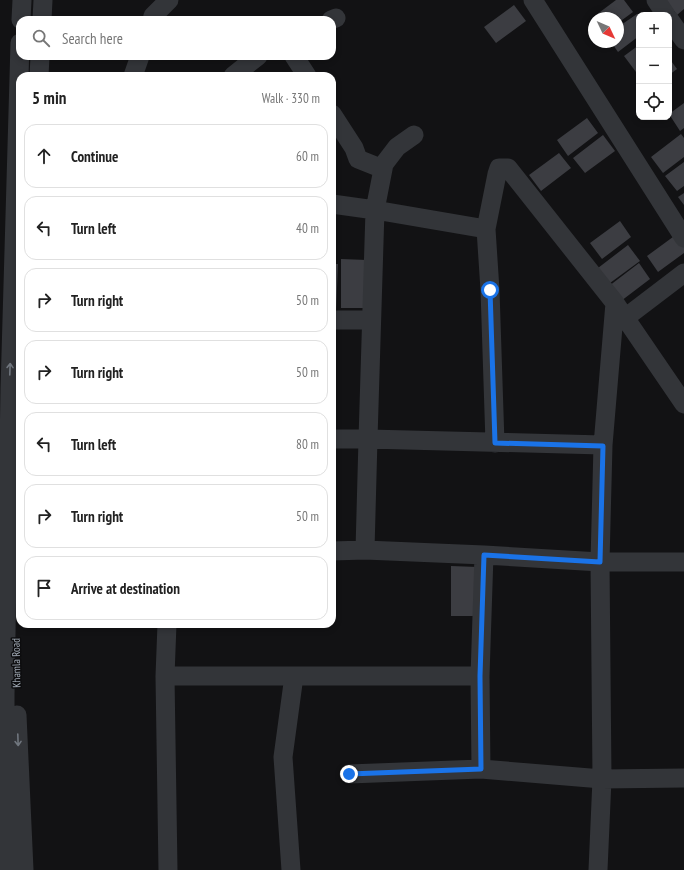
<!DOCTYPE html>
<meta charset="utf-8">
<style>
:root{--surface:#fff;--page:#f6f6f6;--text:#222;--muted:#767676;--line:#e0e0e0}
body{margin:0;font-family:"PT Sans Narrow",sans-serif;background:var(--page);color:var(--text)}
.controls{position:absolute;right:12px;top:12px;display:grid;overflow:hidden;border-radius:8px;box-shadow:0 2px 6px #0003}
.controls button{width:36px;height:36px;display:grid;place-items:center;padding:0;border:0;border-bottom:1px solid var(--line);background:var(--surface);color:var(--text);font:20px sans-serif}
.compass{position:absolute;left:588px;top:12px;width:36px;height:36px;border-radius:50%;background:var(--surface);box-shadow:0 2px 6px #0003;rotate:134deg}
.stop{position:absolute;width:12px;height:12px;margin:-9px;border:3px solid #1a73e8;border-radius:50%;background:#fff}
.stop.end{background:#1a73e8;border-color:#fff;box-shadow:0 1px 4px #0008}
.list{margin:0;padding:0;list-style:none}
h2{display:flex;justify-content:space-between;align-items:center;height:52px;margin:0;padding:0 16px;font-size:17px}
h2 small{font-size:13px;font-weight:400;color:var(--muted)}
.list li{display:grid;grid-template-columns:26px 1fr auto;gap:12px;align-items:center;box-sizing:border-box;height:64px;margin:0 8px 8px;padding:0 8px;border:1px solid var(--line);border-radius:12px}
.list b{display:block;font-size:15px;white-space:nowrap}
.list em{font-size:13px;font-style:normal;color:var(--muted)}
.icon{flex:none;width:22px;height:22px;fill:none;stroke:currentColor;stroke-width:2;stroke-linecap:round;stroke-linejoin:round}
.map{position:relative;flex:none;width:684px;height:870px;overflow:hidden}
.search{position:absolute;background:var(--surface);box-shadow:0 2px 6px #0003;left:16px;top:16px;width:320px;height:44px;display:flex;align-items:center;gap:10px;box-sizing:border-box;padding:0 14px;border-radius:12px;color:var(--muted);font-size:15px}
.panel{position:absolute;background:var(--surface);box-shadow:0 2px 6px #0003;left:16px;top:72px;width:320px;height:556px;border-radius:12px}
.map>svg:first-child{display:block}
.building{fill:#3c3d42}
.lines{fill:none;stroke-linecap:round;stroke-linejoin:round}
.minor{stroke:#333539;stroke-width:19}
.oneway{stroke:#70767e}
.route{stroke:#1a73e8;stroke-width:5}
.labels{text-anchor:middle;stroke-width:3;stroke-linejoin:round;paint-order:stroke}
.street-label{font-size:11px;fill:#a2abb6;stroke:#0d0d0f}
</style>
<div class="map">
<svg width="684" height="870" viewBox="0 0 684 870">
<rect width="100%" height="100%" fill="#121214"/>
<path class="building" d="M 616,0 L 624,0 L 633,12 L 618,23 L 618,18 L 594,18 L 594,21 L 592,18 Z
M 666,0 L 684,0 L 684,9 L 677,15 Z
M 514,5 L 526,21 L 496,43 L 484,27 Z
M 637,14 L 639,17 L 639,36 L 618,52 L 611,42 L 618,42 L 618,27 Z
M 639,45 L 639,70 L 636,72 L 624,56 Z
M 669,58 L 677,69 L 669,75 Z
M 684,103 L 684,128 L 680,131 L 669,114 Z
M 587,118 L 598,133 L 568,156 L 557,140 Z
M 681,134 L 684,138 L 684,157 L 663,173 L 651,157 Z
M 603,135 L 615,151 L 585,173 L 573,158 Z
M 559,153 L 571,168 L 541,191 L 529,175 Z
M 684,162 L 684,186 L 677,191 L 665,176 Z
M 684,193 L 684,205 L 678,197 Z
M 620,221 L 631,237 L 602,259 L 590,243 Z
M 677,234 L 684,244 L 684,253 L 658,272 L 647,256 Z
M 628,245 L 640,261 L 610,283 L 598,268 Z
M 341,259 L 367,260 L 366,308 L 341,308 Z
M 639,263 L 650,279 L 621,301 L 609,286 Z
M 332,264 L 338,264 L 336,312 L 332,312 Z
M 451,566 L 478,567 L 476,616 L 451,616 Z"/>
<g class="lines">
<path class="minor" d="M 533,0 L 684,238
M 656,0 L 666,15
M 669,19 L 684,40
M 21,20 L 22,0
M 42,20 L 43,0
M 152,20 L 153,16 L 169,0
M 331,20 L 336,18
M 294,56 L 307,76
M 39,76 L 40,56
M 133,76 L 140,56
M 233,76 L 258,56
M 332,114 L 354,148 L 358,159 L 383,169
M 332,204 L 375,210 L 384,164 L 397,147 L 414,135
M 625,318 L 684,273
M 332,320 L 371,320
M 332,439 L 368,439 L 375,210 L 486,229
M 495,443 L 490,290 L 486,229 L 497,174 L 499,168 L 508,168 L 615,303 L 684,404
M 365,550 L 368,439 L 603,445
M 484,555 L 600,562 L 684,562
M 167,624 L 165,676 L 168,870
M 165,676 L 294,676
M 480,676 L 481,769 L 602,779 L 684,778
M 17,715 L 24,870
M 349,774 L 481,769
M 5,870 L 5,695 L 10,389 L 20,43
M 291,870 L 283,757 L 294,676 L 480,676 L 484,555 L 365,550 L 332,551
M 598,870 L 602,779 L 600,562 L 603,445 L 615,303"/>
</g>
<defs><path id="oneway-shaft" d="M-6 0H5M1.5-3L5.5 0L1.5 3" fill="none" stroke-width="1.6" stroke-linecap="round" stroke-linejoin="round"/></defs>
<g class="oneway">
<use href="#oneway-shaft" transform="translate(10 369) rotate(-88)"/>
<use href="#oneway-shaft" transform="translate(18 740) rotate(88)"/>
</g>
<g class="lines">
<path class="route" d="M 349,774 L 481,769 L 480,676 L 484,555 L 600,562 L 603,446 L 495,443 L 490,290"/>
</g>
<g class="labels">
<g class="street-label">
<text transform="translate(16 663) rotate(-91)" y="4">Khamla Road</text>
</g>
</g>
</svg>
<div class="controls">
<button>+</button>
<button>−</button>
<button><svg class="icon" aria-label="locate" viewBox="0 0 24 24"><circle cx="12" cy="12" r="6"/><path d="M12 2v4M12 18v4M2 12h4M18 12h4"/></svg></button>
</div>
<svg class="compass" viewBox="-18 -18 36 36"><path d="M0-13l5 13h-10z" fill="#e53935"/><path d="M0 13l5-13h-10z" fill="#767676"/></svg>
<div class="stop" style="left:490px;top:290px"></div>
<div class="stop end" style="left:349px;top:774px"></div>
<div class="search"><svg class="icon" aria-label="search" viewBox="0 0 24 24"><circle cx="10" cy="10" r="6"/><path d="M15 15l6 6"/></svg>Search here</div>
<section class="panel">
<h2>5 min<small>Walk · 330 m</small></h2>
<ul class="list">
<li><svg class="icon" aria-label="ahead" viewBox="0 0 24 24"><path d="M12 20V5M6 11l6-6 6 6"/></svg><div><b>Continue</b></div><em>60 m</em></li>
<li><svg class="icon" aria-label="left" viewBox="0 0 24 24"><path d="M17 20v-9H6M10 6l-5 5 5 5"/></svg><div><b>Turn left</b></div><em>40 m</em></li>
<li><svg class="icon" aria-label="right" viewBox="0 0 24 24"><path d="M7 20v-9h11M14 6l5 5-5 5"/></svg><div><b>Turn right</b></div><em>50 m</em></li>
<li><svg class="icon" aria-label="right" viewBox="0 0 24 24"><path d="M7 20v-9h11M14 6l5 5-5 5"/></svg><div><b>Turn right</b></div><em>50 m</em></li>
<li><svg class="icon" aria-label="left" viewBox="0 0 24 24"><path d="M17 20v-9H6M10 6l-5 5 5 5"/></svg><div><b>Turn left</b></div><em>80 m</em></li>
<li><svg class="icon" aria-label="right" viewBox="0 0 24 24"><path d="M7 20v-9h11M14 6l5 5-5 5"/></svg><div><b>Turn right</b></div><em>50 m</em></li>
<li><svg class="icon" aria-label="arrive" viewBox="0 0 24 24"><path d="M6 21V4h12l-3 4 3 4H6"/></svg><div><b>Arrive at destination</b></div></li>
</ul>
</section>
</div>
